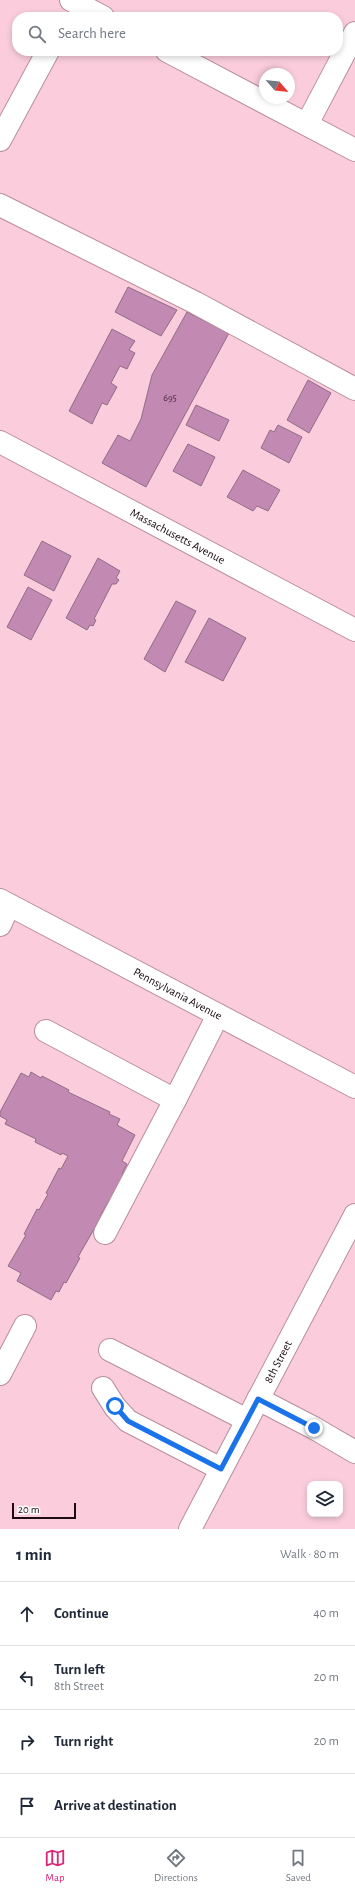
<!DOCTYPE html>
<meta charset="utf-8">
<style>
:root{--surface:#fff;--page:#f2f2f3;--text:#1f2937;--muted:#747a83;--line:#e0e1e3;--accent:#db2777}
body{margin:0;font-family:"Alegreya Sans",sans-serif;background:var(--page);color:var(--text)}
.controls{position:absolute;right:12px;bottom:12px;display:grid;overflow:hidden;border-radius:8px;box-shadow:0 2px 6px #0003}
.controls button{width:36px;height:36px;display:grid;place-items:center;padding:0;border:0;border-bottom:1px solid var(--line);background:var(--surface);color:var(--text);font:20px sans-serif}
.compass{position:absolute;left:259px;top:68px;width:36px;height:36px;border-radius:50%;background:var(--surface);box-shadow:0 2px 6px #0003;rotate:118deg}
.scale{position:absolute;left:12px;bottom:10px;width:64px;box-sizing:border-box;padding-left:4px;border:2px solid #1b0c12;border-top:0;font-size:11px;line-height:14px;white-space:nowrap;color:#1b0c12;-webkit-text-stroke:3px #fcfcfc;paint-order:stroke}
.stop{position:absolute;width:12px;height:12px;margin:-9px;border:3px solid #1a73e8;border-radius:50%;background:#fff}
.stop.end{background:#1a73e8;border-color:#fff;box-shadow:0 1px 4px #0008}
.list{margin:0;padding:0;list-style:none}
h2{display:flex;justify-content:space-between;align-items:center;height:52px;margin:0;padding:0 16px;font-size:17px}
h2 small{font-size:13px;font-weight:400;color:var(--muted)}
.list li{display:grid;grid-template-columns:26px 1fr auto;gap:12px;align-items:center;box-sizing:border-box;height:64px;padding:0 16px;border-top:1px solid var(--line)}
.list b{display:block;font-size:15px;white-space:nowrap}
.list p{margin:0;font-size:13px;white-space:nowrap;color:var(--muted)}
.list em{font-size:13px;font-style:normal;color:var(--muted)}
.icon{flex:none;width:22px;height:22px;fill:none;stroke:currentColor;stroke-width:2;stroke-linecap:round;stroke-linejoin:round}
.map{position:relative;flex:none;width:355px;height:1529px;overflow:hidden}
.search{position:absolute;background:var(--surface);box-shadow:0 2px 6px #0003;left:12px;right:12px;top:12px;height:44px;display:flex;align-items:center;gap:10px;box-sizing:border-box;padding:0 14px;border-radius:16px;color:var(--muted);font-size:15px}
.sheet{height:308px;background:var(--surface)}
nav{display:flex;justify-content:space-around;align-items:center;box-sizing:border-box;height:56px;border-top:1px solid var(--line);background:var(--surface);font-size:11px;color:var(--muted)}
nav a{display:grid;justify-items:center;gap:2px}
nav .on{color:var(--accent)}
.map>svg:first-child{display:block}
.building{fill:#c289b3;stroke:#8f6d86}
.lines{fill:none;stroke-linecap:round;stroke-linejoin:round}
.minor-casing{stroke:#b88e9c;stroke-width:24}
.minor{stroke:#fff;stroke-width:22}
.route{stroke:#1a73e8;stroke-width:5}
.labels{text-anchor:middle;stroke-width:3;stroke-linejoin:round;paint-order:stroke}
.number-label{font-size:10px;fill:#452b3a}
.street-label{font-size:12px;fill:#1b0c12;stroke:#fcfcfc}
</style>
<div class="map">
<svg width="355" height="1529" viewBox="0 0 355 1529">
<rect width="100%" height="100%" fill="#fbcddc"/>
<path class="building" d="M 128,287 L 177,310 L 161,336 L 115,312 Z
M 187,312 L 229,333 L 146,487 L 102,463 L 118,435 L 130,441 L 141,419 L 152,375 Z
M 112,329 L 135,341 L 129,350 L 135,353 L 127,369 L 120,366 L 111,383 L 117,387 L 107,405 L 102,403 L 92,424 L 69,411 Z
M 308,380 L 331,393 L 309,433 L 287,420 Z
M 196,405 L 229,420 L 219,441 L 186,425 Z
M 278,425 L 302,437 L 289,463 L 261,448 L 270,430 L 274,432 Z
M 188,444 L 215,457 L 201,486 L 173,471 Z
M 243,470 L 280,490 L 268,511 L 257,506 L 253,511 L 227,497 Z
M 42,541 L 71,556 L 54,591 L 24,575 Z
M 98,558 L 120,571 L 116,578 L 119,580 L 116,584 L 112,584 L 94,619 L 96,620 L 93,626 L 90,625 L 87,630 L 66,618 Z
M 28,587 L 52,600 L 31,640 L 7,627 Z
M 176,601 L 196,611 L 165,672 L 144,659 Z
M 209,618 L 246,638 L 223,681 L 185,662 Z
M 31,1072 L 41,1078 L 42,1076 L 69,1090 L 68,1092 L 110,1112 L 109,1114 L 120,1119 L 117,1125 L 135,1135 L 122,1161 L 127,1164 L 122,1174 L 124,1175 L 100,1216 L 101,1217 L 78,1257 L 80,1258 L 66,1283 L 64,1282 L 59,1292 L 56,1291 L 51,1300 L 17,1281 L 21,1273 L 8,1266 L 26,1235 L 24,1234 L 37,1209 L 39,1210 L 48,1194 L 46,1193 L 59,1168 L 61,1169 L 68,1156 L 62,1153 L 61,1155 L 35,1142 L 36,1139 L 5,1124 L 7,1120 L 0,1116 L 0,1112 L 21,1073 L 29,1077 Z"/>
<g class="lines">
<defs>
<g id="minor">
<path d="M 71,0 L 103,17"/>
<path d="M 167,51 L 355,150"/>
<path d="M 307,124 L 355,33"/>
<path d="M 0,140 L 48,51"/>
<path d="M 0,205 L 196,303 L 355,389"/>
<path id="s1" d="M 0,442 L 355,630"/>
<path id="s2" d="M 0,900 L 355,1087"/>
<path d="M 0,925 L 9,905"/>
<path d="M 46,1031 L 175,1100 L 218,1015"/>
<path d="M 105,1233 L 175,1100"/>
<path d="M 110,1350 L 247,1420"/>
<path d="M 0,1374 L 25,1326"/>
<path d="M 103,1388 L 115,1407 L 128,1421 L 221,1469"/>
<path d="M 258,1399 L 314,1428 L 355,1452"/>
<path id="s3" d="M 190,1529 L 355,1215"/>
</g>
</defs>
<use href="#minor" class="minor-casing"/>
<use href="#minor" class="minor"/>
</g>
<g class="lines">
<path class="route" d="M 115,1406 L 128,1421 L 221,1469 L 258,1399 L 314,1428"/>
</g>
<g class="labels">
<g class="number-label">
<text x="170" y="401">695</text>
</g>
<g class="street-label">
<text dy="4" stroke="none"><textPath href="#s1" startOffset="201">Massachusetts Avenue</textPath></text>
<text dy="4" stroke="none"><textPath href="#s2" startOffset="201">Pennsylvania Avenue</textPath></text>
<text dy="4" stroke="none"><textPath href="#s3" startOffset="189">8th Street</textPath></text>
</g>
</g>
</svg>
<div class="controls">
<button><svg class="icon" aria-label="layers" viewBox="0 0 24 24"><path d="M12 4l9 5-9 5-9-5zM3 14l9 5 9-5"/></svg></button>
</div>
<svg class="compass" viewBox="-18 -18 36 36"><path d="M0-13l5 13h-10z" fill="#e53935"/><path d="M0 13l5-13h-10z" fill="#747a83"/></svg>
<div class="scale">20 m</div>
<div class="stop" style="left:115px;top:1406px"></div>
<div class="stop end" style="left:314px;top:1428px"></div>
<div class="search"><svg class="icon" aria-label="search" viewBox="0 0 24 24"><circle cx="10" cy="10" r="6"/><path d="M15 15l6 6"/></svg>Search here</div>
</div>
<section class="sheet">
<h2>1 min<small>Walk · 80 m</small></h2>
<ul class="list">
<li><svg class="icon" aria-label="ahead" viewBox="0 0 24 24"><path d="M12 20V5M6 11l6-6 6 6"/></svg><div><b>Continue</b></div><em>40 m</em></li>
<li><svg class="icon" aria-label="left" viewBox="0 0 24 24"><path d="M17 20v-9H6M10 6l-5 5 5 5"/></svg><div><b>Turn left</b><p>8th Street</p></div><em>20 m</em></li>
<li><svg class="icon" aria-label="right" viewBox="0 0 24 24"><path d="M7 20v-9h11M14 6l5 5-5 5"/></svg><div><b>Turn right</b></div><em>20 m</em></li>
<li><svg class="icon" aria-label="arrive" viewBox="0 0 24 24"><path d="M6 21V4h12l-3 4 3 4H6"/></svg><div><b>Arrive at destination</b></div></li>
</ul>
</section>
<nav>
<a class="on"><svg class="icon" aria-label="map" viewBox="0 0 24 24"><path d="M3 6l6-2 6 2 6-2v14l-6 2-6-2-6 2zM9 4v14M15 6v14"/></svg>Map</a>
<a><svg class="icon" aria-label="directions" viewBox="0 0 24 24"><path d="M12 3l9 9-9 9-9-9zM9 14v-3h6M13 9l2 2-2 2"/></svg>Directions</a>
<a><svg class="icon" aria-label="saved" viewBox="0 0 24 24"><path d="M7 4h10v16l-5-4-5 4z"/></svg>Saved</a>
</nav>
